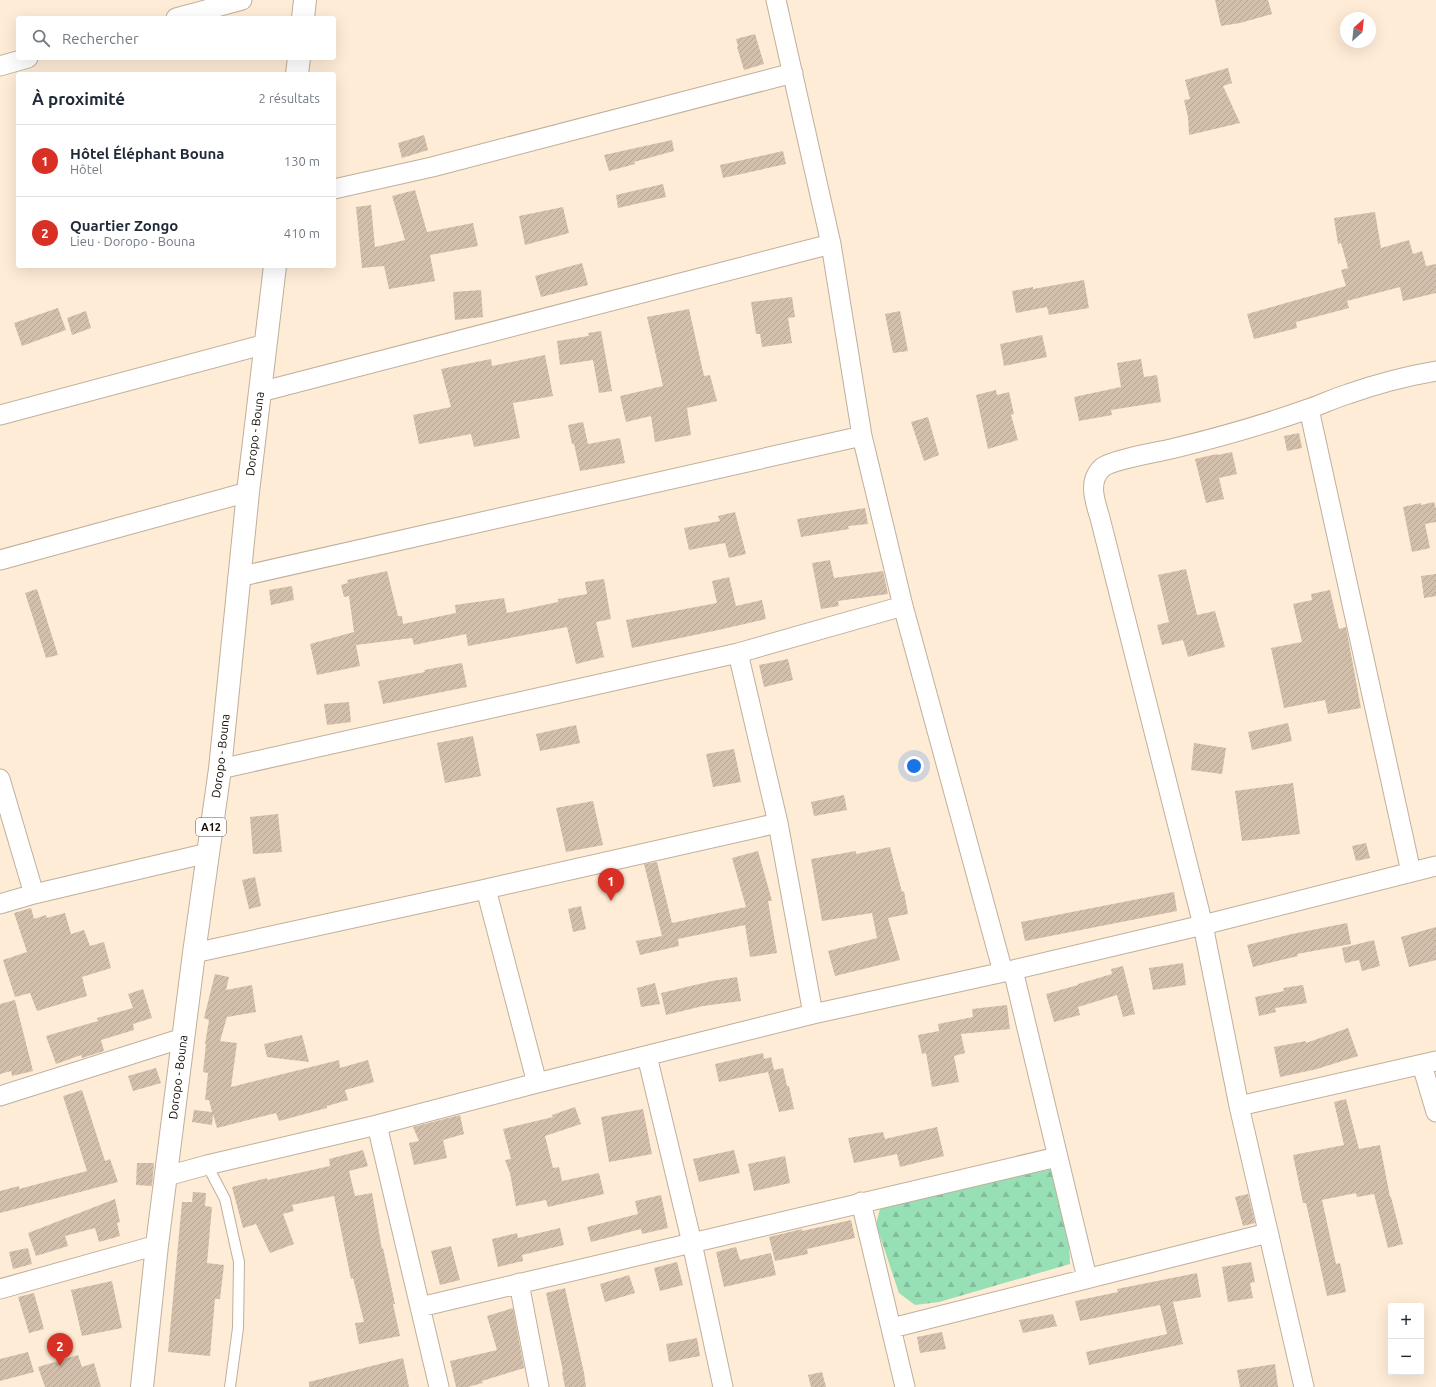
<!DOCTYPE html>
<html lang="fr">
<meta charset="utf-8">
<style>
:root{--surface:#fff;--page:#f2f2f3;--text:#1f2937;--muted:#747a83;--line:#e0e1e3;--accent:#d93025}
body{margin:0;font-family:Ubuntu,sans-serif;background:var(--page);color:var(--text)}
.controls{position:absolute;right:12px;bottom:12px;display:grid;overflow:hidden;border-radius:4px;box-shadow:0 4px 16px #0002}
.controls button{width:36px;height:36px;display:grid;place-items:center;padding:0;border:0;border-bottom:1px solid var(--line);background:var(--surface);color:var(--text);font:20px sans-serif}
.compass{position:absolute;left:1340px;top:12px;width:36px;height:36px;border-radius:50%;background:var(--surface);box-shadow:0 4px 16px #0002;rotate:27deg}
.you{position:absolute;left:914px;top:766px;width:14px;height:14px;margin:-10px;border:3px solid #fff;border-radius:50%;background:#1a73e8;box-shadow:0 0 0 6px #1a73e833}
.badge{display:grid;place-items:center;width:26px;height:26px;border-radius:50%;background:var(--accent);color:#fff;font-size:13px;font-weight:700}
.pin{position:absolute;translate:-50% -33px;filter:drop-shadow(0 1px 2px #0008)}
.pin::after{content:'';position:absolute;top:21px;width:14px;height:12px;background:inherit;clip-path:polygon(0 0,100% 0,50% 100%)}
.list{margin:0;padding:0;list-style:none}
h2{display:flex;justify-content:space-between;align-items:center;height:52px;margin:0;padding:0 16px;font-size:17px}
h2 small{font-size:13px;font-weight:400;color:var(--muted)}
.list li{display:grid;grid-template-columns:26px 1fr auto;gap:12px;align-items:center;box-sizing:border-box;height:72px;padding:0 16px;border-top:1px solid var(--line)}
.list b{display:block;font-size:15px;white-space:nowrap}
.list p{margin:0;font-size:13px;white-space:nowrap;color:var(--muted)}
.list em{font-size:13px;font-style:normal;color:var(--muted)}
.icon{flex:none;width:22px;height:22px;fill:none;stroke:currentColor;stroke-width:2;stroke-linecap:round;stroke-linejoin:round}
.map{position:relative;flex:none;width:1436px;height:1387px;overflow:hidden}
.search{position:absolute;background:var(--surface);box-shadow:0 4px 16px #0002;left:16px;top:16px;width:320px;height:44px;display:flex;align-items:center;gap:10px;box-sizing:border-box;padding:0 14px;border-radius:4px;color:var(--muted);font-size:15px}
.panel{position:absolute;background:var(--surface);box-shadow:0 4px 16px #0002;left:16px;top:72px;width:320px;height:196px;border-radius:4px}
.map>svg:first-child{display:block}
.forest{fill:url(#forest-firs)}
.building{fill:url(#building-hatch)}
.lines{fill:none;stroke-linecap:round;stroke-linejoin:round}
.service-casing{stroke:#c0af9b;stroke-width:12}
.minor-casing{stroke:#c0af9b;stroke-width:21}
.primary-casing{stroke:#c0af9b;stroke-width:24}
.service{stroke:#fff;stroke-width:10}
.minor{stroke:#fff;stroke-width:19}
.primary{stroke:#fff;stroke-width:22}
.labels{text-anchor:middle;stroke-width:3;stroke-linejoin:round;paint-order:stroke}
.shield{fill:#fff;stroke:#595550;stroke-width:1}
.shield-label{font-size:11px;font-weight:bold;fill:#120c05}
.street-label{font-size:12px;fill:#120c05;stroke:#fff}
</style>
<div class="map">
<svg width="1436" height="1387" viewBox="0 0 1436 1387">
<defs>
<pattern id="forest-firs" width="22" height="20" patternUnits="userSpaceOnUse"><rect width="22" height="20" fill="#97dfb4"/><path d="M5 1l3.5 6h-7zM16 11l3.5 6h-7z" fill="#81be99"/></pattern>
<pattern id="building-hatch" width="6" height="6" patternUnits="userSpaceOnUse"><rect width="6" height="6" fill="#d3c0ac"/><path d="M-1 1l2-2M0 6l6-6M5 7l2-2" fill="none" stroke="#b4a492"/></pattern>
</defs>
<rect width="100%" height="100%" fill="#feecd7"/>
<path class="forest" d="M 1051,1169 L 1069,1246 L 1070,1264 L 939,1302 L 915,1305 L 899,1293 L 876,1224 L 880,1209 L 974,1186 Z"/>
<path class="building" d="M 1215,0 L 1268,0 L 1272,14 L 1240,23 L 1221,26 Z
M 755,34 L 764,64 L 744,70 L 737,47 L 738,46 L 736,39 Z
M 1228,68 L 1232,83 L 1223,86 L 1240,123 L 1189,135 L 1188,117 L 1184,100 L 1190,99 L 1185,80 Z
M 424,135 L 428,150 L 402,158 L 398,143 Z
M 672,140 L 674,151 L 634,162 L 635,164 L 609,171 L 604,155 Z
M 783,151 L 786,164 L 723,178 L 720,165 Z
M 663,184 L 666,197 L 618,208 L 616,195 Z
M 415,190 L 427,232 L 473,223 L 478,246 L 430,255 L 435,281 L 389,289 L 384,266 L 362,268 L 356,207 L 371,205 L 375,247 L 405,240 L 392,196 Z
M 563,207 L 569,233 L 525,245 L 519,216 Z
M 1375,212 L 1381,248 L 1409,240 L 1413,254 L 1422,251 L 1426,266 L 1436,264 L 1436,293 L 1403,301 L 1400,287 L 1347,301 L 1349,308 L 1296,322 L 1297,328 L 1254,339 L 1247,314 L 1346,286 L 1341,270 L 1348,268 L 1341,243 L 1338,244 L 1334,218 Z
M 582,263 L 588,285 L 541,297 L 535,276 Z
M 1084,280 L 1089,308 L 1049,315 L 1047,307 L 1016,313 L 1012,291 L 1033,287 L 1033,289 Z
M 481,290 L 483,317 L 455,320 L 453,292 Z
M 792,297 L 795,317 L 788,318 L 792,343 L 762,347 L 760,334 L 756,334 L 751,302 Z
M 58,308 L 66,330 L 22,346 L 14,323 Z
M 689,309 L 704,376 L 710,375 L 717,401 L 687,408 L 691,435 L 655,442 L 651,416 L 626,422 L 620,396 L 663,386 L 647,317 Z
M 86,311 L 91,328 L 72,335 L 67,318 Z
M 900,311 L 908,351 L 893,353 L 885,314 Z
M 601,331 L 612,391 L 599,393 L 593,360 L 560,365 L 557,341 L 589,336 L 588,333 Z
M 1042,335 L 1047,357 L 1004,366 L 1000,344 Z
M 545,355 L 553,396 L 513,403 L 520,438 L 474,447 L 471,434 L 419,444 L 413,415 L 451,407 L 441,369 L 491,359 L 492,366 Z
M 1141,359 L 1144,377 L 1157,375 L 1161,402 L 1111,410 L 1112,415 L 1079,421 L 1074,397 L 1121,387 L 1117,363 Z
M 996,390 L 997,395 L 1009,392 L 1014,414 L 1011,415 L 1018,440 L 988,449 L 976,395 Z
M 928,417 L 939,455 L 924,461 L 911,422 Z
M 583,422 L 588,444 L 620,438 L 625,463 L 580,471 L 574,444 L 572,444 L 568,425 Z
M 1299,433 L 1302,448 L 1287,451 L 1284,436 Z
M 1232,452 L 1237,474 L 1219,478 L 1224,499 L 1206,503 L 1195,459 L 1217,454 L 1218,455 Z
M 1434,502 L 1436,509 L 1436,522 L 1425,524 L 1430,548 L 1412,552 L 1403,507 L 1421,503 L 1421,505 Z
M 865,508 L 868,524 L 848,526 L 849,529 L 801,537 L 797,519 Z
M 735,512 L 746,554 L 729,558 L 725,543 L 689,550 L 684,528 L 720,521 L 718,516 Z
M 830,560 L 834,578 L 883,571 L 888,594 L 838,601 L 839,606 L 821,609 L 812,563 Z
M 1186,569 L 1197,615 L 1215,611 L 1225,647 L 1188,657 L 1183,640 L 1162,645 L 1157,625 L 1169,622 L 1158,575 Z
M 387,571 L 398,616 L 402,616 L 403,624 L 456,613 L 455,605 L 504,598 L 507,613 L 558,602 L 558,599 L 587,594 L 585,582 L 604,579 L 611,619 L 596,622 L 604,657 L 576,664 L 567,627 L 468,646 L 466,634 L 414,645 L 412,638 L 356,645 L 360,666 L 317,675 L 310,644 L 354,632 L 349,596 L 344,597 L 341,585 L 348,583 L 347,580 Z
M 1436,574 L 1436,596 L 1424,598 L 1421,576 Z
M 729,577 L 736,606 L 762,600 L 766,619 L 714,631 L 632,648 L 626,620 L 717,603 L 712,581 Z
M 292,586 L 294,600 L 271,605 L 269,590 Z
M 37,589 L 58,655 L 46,658 L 25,593 Z
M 1330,590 L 1339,629 L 1346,627 L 1361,708 L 1328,714 L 1325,700 L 1284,708 L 1271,648 L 1302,642 L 1293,604 L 1312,600 L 1311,594 Z
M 788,659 L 793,680 L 764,687 L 759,665 Z
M 462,663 L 467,687 L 383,704 L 378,681 L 425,672 L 424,670 Z
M 349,702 L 351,722 L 327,725 L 324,704 Z
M 1288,723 L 1292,741 L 1252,750 L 1248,732 Z
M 576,725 L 580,743 L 540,751 L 536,734 Z
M 473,736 L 481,776 L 445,783 L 437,743 Z
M 1194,743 L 1226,748 L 1222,774 L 1191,770 Z
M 734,749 L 741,782 L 713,787 L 706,754 Z
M 1293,783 L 1300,834 L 1242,841 L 1235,791 Z
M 844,795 L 847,810 L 814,816 L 811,802 Z
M 593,801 L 603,845 L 566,852 L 556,808 Z
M 278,814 L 282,852 L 253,854 L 250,817 Z
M 1366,843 L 1370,858 L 1356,861 L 1352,846 Z
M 890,847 L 902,892 L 904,891 L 908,914 L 888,918 L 900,960 L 835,976 L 828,951 L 877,938 L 872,913 L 822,921 L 811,859 L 856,851 L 856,854 Z
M 758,851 L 772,901 L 768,901 L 777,953 L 750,957 L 745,925 L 678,939 L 679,946 L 640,955 L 636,941 L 662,936 L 644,864 L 657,862 L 672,923 L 746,907 L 732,858 Z
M 255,877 L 261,906 L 249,909 L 242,880 Z
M 1174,892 L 1177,911 L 1025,941 L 1021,922 Z
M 581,906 L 586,929 L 573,932 L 568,909 Z
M 31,908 L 34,919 L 46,915 L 47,918 L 65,913 L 71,934 L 84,930 L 90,946 L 104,942 L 111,968 L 82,977 L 87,996 L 37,1011 L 30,993 L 15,997 L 3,960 L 27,952 L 14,913 Z
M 1347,923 L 1351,944 L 1297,954 L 1298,956 L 1253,967 L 1247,945 L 1292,934 Z
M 1436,927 L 1436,960 L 1409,967 L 1401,937 Z
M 1374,940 L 1380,966 L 1362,971 L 1359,960 L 1345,963 L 1342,948 Z
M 1183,963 L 1186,985 L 1153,990 L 1149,968 Z
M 1123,966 L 1135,1014 L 1123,1017 L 1117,995 L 1078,1007 L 1080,1015 L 1054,1022 L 1046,994 L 1078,985 L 1078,984 L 1112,974 L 1111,969 Z
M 215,974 L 229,977 L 226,990 L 252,985 L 256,1012 L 227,1017 L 220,1041 L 237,1043 L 231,1087 L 339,1060 L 340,1068 L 368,1060 L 374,1082 L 345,1090 L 348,1100 L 327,1106 L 327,1108 L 279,1121 L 276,1113 L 217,1128 L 213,1114 L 212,1125 L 192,1122 L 194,1110 L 212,1112 L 209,1100 L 205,1100 L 208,1073 L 203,1072 L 206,1044 L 205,1044 L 209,1020 L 204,1018 Z
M 737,977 L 741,1001 L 703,1006 L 666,1015 L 661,993 L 712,981 Z
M 655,983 L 660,1004 L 641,1007 L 637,988 Z
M 1303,985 L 1307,1003 L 1275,1008 L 1276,1012 L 1259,1016 L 1255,997 L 1284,991 L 1283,988 Z
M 143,989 L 152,1018 L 133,1024 L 134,1030 L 101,1040 L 104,1051 L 82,1058 L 81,1055 L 56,1064 L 46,1036 L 98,1021 L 97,1018 L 133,1008 L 128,994 Z
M 15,1000 L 33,1071 L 12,1076 L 11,1071 L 0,1074 L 0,1004 Z
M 1007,1005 L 1010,1029 L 961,1034 L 965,1053 L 954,1056 L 959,1082 L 932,1087 L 926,1053 L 922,1054 L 918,1035 L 939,1031 L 938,1024 L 973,1017 L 972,1009 Z
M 1348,1028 L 1358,1056 L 1317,1069 L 1280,1077 L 1274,1047 L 1306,1041 L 1306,1043 Z
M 302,1035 L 309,1062 L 267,1057 L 264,1044 Z
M 763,1053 L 764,1059 L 771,1057 L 774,1070 L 783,1068 L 787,1086 L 789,1086 L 794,1109 L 779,1112 L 768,1072 L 719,1082 L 715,1064 Z
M 156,1068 L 161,1083 L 133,1091 L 128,1076 Z
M 82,1090 L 105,1161 L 110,1159 L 118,1182 L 0,1213 L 0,1191 L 19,1186 L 19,1189 L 87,1171 L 63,1096 Z
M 1346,1099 L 1359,1149 L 1380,1145 L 1390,1197 L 1391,1197 L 1403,1244 L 1388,1248 L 1374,1194 L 1357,1197 L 1356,1193 L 1322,1200 L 1336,1264 L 1340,1263 L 1346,1292 L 1327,1296 L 1306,1203 L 1303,1203 L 1293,1155 L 1344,1145 L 1334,1102 Z
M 575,1107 L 581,1124 L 545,1136 L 553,1168 L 559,1167 L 562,1181 L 599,1173 L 604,1194 L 548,1207 L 546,1200 L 516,1206 L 510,1173 L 505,1160 L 511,1159 L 503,1129 L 553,1117 L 552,1115 Z
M 643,1109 L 652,1154 L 609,1162 L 601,1117 Z
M 460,1115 L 464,1134 L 443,1140 L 447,1158 L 414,1165 L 409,1143 L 419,1141 L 413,1127 Z
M 937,1127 L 944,1156 L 900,1167 L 897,1154 L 854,1163 L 848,1138 L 883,1132 L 885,1139 Z
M 363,1150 L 368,1166 L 349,1171 L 355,1196 L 372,1193 L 382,1249 L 383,1248 L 395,1304 L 393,1304 L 400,1336 L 359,1344 L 355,1323 L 364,1322 L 353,1278 L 351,1279 L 334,1196 L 292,1205 L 294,1211 L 283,1214 L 294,1244 L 270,1253 L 256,1224 L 243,1228 L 232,1187 L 267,1178 L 267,1180 L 330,1166 L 329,1159 Z
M 734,1150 L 740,1173 L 699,1182 L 693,1159 Z
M 785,1156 L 790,1183 L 754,1191 L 748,1164 Z
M 137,1163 L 154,1163 L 152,1186 L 136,1185 Z
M 193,1192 L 206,1193 L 205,1206 L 212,1207 L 207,1263 L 224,1265 L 220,1299 L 215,1299 L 210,1356 L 168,1352 L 182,1202 L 192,1202 Z
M 1248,1194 L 1255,1223 L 1243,1226 L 1235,1197 Z
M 661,1195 L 668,1228 L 642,1234 L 641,1229 L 591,1242 L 587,1227 L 638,1214 L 635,1201 Z
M 115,1199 L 120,1222 L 117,1223 L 120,1236 L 99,1242 L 95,1228 L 65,1236 L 68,1246 L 36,1256 L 28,1233 Z
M 851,1220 L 855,1238 L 807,1249 L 808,1254 L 775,1261 L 769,1237 L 802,1229 L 802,1231 Z
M 560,1228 L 564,1245 L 522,1255 L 523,1261 L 498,1267 L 492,1239 L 517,1233 L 518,1238 Z
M 451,1246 L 460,1280 L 440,1285 L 431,1251 Z
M 736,1247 L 740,1260 L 771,1253 L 776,1275 L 724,1287 L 716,1252 Z
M 28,1248 L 32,1264 L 13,1269 L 9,1252 Z
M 677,1262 L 683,1285 L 660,1291 L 654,1268 Z
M 1251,1262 L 1255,1282 L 1250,1283 L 1253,1298 L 1228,1302 L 1222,1267 Z
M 1197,1273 L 1201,1297 L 1173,1302 L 1183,1344 L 1089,1365 L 1086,1352 L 1167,1334 L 1160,1305 L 1080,1321 L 1075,1301 L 1118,1292 L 1117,1289 Z
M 629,1275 L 635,1293 L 605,1302 L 600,1284 Z
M 112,1281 L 122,1328 L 82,1336 L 71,1290 Z
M 565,1288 L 584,1373 L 586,1387 L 565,1387 L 562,1372 L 563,1371 L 546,1293 Z
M 34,1293 L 44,1329 L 29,1333 L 18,1297 Z
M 513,1308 L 524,1368 L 482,1381 L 483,1383 L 467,1387 L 456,1387 L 450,1361 L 497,1350 L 487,1316 Z
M 1053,1314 L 1057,1326 L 1023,1333 L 1019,1320 Z
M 942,1332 L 946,1349 L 920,1353 L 917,1337 Z
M 697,1338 L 700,1356 L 669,1362 L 666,1344 Z
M 28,1352 L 34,1372 L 0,1381 L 0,1359 Z
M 78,1355 L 82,1367 L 94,1363 L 101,1387 L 45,1387 L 38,1367 Z
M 403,1358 L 409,1387 L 309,1387 L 309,1382 Z
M 1275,1364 L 1278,1387 L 1240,1387 L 1237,1370 Z
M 822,1372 L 826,1387 L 811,1387 L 808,1375 Z"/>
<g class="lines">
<defs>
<path id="service" d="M 207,1165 L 225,1199 L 239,1262 L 238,1328 L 230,1387"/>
<path id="minor" d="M 776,0 L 831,244 L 862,436 L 903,606 L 1003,972
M 176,18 L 242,0
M 0,66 L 28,58
M 334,189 L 432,167 L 793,73
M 260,392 L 831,244
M 1309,409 L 1411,872
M 0,415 L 266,344
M 0,560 L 248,492
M 238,577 L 862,436
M 738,653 L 778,823 L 813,1014
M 220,769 L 738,653 L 903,606
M 0,779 L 34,894
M 486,889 L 537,1083
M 0,904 L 34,894 L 208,853
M 194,953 L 486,889 L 778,823
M 1013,970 L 1087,1278
M 647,1056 L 692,1243 L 723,1387
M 1422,1065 L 1436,1112
M 0,1096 L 183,1038
M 1239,1106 L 1436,1061
M 377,1125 L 439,1387
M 167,1176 L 207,1165 L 377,1125 L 537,1083 L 813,1014 L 1013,970 L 1203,925 L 1436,866
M 861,1202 L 905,1387
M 519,1283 L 539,1387
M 0,1289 L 157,1245
M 420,1307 L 1057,1157
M 892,1328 L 1268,1233
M 1304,1387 L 1239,1106 L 1203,925 L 1100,518 C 1095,501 1087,481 1103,467 C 1112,460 1157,452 1171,449 C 1217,438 1263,425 1308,409 C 1321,405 1334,398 1348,394 C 1376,384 1406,376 1436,371"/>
<g id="primary">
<path d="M 303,18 L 305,0"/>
<path d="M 297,74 L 299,58"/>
<path id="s1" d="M 142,1387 L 157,1245 L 194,953 L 220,769 L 248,492 L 275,266"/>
</g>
</defs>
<use href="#service" class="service-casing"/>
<use href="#minor" class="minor-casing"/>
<use href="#primary" class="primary-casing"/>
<use href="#service" class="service"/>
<use href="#minor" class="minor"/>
<use href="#primary" class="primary"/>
</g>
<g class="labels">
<rect class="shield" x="196" y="818" width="30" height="18" rx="3"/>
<g class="shield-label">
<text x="211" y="831">A12</text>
</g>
<g class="street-label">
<text dy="4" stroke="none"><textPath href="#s1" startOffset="960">Doropo - Bouna</textPath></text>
<text dy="4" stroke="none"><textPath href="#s1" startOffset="636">Doropo - Bouna</textPath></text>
<text dy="4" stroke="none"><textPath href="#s1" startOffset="312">Doropo - Bouna</textPath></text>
</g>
</g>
</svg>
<div class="controls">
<button>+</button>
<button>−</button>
</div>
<svg class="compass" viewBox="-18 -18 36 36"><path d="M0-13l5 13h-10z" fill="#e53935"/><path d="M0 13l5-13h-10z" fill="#747a83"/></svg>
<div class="you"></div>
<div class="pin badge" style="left:611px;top:901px">1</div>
<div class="pin badge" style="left:60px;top:1366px">2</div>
<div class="search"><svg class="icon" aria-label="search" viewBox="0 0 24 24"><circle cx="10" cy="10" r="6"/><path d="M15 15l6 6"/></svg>Rechercher</div>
<section class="panel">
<h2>À proximité<small>2 résultats</small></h2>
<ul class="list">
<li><span class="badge">1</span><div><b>Hôtel Éléphant Bouna</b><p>Hôtel</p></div><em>130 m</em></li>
<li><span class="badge">2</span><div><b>Quartier Zongo</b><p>Lieu · Doropo - Bouna</p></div><em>410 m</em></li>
</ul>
</section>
</div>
